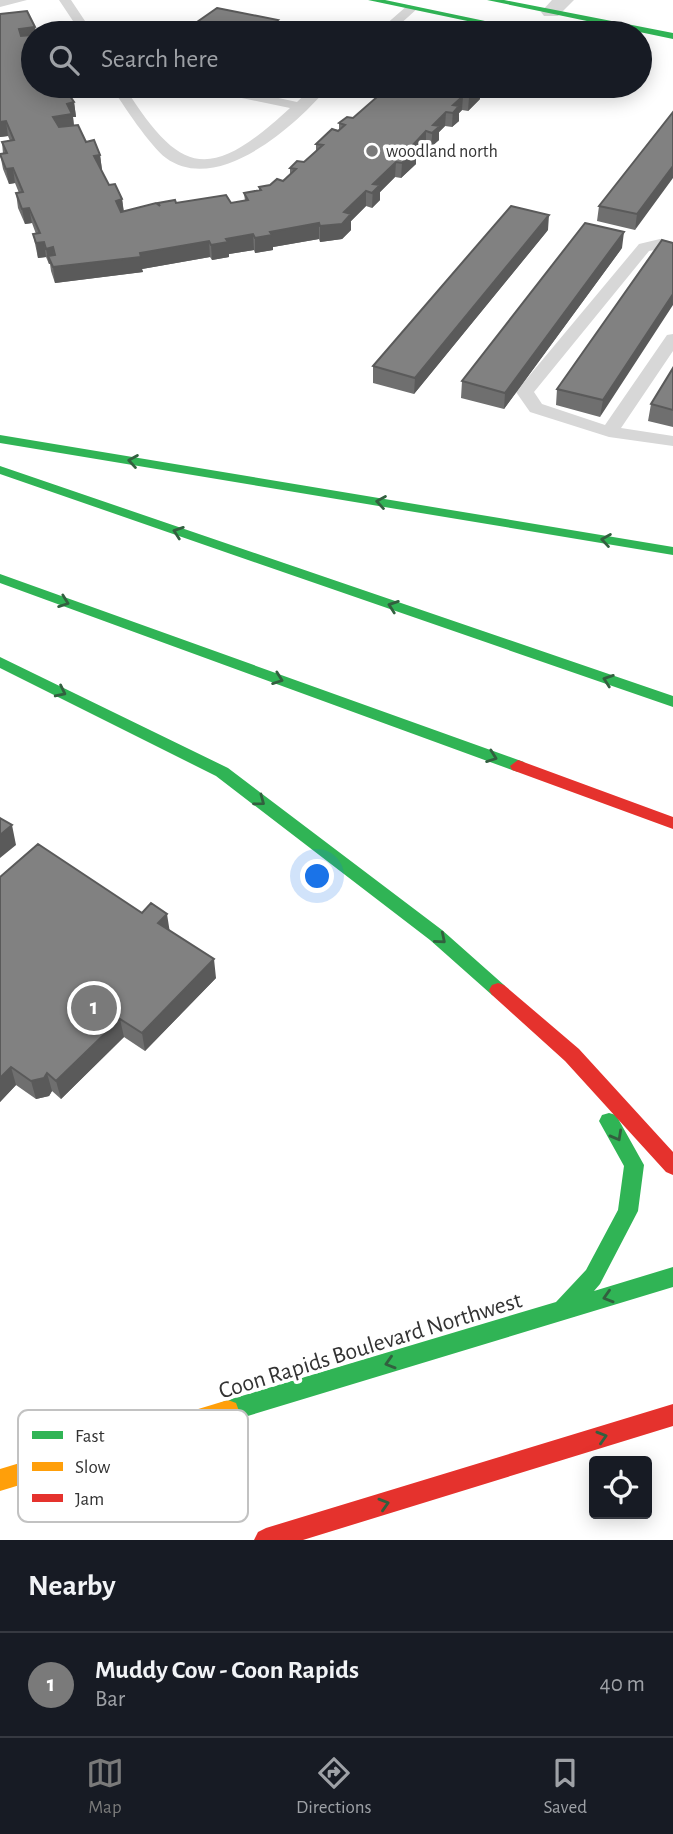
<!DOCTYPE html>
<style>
:root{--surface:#171b24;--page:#242831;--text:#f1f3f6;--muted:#9ea1a6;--line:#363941;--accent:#7a7a7a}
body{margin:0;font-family:"Alegreya Sans",sans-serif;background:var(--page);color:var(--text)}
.controls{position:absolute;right:21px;bottom:21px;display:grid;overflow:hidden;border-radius:7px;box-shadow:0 4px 18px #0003}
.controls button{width:63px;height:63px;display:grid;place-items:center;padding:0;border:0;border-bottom:2px solid var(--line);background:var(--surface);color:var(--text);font:35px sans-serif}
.you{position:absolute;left:318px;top:877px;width:24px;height:24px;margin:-18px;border:5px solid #fff;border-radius:50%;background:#1a73e8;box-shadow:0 0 0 10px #1a73e833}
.badge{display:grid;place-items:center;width:46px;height:46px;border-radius:50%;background:var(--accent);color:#fff;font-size:23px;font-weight:700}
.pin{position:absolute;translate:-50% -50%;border:4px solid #fff;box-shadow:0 2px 7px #0006}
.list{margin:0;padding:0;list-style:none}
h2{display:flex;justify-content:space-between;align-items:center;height:91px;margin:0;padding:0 28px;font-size:30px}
h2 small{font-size:23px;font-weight:400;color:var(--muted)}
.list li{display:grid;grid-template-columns:46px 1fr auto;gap:21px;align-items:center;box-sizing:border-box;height:105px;padding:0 28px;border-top:2px solid var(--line)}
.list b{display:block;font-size:26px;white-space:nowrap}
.list p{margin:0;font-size:23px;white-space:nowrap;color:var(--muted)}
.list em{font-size:23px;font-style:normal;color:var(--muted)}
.icon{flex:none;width:38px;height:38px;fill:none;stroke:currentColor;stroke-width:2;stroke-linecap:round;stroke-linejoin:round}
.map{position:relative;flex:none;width:673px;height:1540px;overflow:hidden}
.search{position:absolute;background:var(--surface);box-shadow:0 4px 18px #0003;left:21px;right:21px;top:21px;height:77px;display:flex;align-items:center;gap:18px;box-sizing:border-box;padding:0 24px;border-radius:38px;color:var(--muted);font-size:26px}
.sheet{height:196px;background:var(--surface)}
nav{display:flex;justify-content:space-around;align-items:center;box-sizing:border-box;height:98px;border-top:2px solid var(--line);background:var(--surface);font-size:19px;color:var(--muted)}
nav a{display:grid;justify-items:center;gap:4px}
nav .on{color:var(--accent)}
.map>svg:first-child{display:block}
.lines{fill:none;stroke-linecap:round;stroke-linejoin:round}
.lane{fill:#d7d7d7;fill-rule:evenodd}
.street{fill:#d7d7d7;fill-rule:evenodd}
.fast{fill:#30b455;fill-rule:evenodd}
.slow{fill:#ff9f0a;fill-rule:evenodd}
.jam{fill:#e5322d;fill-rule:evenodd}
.wall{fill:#6f6f6f}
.shaded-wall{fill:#5a5a5a}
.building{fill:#818181;stroke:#5a5a5a;stroke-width:2}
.oneway{stroke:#32603f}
.poi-dot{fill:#7a7a7a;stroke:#fff;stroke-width:2.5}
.labels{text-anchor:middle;stroke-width:7;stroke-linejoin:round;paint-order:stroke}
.far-poi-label{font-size:18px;fill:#333;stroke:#fff;text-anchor:start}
.near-street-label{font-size:24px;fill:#333;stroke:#fff}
.key{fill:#fff;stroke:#c2c2c2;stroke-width:2}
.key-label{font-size:19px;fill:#333}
</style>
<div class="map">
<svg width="673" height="1540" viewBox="0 0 673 1540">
<rect width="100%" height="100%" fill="#fff"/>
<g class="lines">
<path class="lane" d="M 0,0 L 27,0 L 0,7 Z
M 59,0 L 71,0 L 93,33 L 81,33 Z
M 408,5 L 418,8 L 398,26 L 424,33 L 376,33 Z
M 111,86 L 124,86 C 181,177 210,182 290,108 L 204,90 L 198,86 L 222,86 L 297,102 L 314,86 L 329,86 C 298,124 218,196 166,158 C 150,146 123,105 111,86 Z
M 660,239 L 673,242 L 673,252 L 660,249 L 649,251 L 534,392 L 542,404 L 605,425 L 667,335 L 673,334 L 673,351 L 621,428 L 673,436 L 673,446 L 609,437 L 530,412 L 516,392 L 519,388 L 639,244 Z"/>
<path class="street" d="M 552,0 L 574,0 L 558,16 L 544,16 L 541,12 Z"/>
<path class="fast" d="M 368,0 L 385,0 L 528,30 L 524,33 Z
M 487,0 L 504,0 L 673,33 L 673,39 Z
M 0,435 L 673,547 L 673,555 L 0,443 Z
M 0,466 L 673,696 L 673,707 L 0,474 Z
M 0,574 L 524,762 L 526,766 L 518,772 L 512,770 L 0,583 Z
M 0,657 L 228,768 L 442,930 L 504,985 L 507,990 L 504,995 L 498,997 L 492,995 L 430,940 L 216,776 L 0,668 Z
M 609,1113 L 616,1115 L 644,1165 L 638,1211 L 600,1284 L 594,1291 L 673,1267 L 673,1287 L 228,1422 L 220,1419 L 217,1411 L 220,1403 L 228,1400 L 556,1302 L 586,1270 L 618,1210 L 624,1166 L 599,1121 L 602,1115 Z"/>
<path class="slow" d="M 228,1400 L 236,1403 L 239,1411 L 236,1419 L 228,1422 L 0,1491 L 0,1469 Z"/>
<path class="jam" d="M 518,760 L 673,817 L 673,829 L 512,770 L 510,766 Z
M 498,983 L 504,985 L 579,1049 L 673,1152 L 673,1175 L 666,1172 L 565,1061 L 492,995 L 489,990 L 492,985 Z
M 673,1404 L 673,1426 L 303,1540 L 254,1540 L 258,1532 L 266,1528 Z"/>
</g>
<path class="wall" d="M 27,11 L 35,27 L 36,33 L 33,33 L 33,86 L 65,86 L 66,96 L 70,96 L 74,102 L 76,117 L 73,117 L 74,125 L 78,125 L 86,142 L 94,140 L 100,155 L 102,170 L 101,170 L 109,185 L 115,184 L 122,199 L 124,212 L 156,203 L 158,205 L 158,203 L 175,200 L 176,203 L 226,195 L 231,203 L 245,201 L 244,193 L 259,190 L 259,187 L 270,185 L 277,179 L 283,181 L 290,175 L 290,168 L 297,161 L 304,162 L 316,151 L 316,144 L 332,129 L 339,130 L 339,123 L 347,117 L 353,118 L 379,95 L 379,88 L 383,86 L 486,86 L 480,92 L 480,99 L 468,111 L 462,110 L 459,113 L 459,121 L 452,127 L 445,126 L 439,132 L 439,140 L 431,147 L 426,146 L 416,156 L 416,164 L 401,178 L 395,177 L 380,192 L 380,200 L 372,208 L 366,206 L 351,221 L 351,230 L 342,239 L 320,242 L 319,239 L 273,247 L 273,250 L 255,253 L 254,250 L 229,254 L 229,257 L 212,260 L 210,257 L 142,269 L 143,272 L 55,283 L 51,271 L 50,264 L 49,264 L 46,257 L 38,258 L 33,234 L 36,234 L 32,223 L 25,224 L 18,208 L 16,193 L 19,193 L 15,183 L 9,184 L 3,169 L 0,154 L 3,154 L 2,142 L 10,141 L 8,136 L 0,137 L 0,14 Z
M 278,20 L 279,30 L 275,33 L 198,33 L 197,22 Z
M 673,112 L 635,230 L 597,221 L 599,206 Z
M 548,230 L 414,394 L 373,383 L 373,366 Z
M 662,240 L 600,417 L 556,405 L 557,389 Z
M 622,248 L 504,409 L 461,398 L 462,381 Z
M 673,368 L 673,427 L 648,421 L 651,404 Z
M 0,877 L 170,931 L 216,978 L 145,1051 L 124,1037 L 61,1099 L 52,1091 L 49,1096 L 36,1099 L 16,1085 L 0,1102 Z"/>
<path class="shaded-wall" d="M 278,20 L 279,30 L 275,33 L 263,33 L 263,32 Z
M 218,23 L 219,33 L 215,33 L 214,26 Z
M 35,27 L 36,33 L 33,33 L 33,42 L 22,43 L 19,29 Z
M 65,86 L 67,100 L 60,101 L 58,87 Z
M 475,86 L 486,86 L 480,92 L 480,99 L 468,111 L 469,97 Z
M 463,96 L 462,110 L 459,113 L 459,121 L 452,127 L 453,105 Z
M 74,102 L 76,117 L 73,117 L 74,129 L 55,131 L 53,117 L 67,104 Z
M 446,112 L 445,126 L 439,132 L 439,140 L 431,147 L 433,125 Z
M 6,121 L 8,136 L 0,137 L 0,122 Z
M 426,131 L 426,146 L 416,156 L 416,164 L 401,178 L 402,163 L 410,148 Z
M 100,155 L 102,170 L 96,171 L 94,156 Z
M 396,162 L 395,177 L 380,192 L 380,200 L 372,208 L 373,184 Z
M 673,166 L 673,178 L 635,230 L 637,214 Z
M 13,168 L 15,183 L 9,184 L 6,169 Z
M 366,191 L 366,206 L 351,221 L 351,230 L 342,239 L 320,242 L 320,226 L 344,212 Z
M 122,199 L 124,215 L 117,216 L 116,201 Z
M 29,208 L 32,223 L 25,224 L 22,209 Z
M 549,215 L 548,230 L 414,394 L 415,378 Z
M 319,223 L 319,239 L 273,247 L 273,250 L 255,253 L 255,238 L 270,232 Z
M 624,232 L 622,248 L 504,409 L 505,393 Z
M 253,234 L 254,250 L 229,254 L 229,257 L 212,260 L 211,245 L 226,239 Z
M 209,241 L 210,257 L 142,269 L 143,272 L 55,283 L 53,267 Z
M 44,242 L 46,257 L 38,258 L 36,243 Z
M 53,247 L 55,263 L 48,256 L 50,264 L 49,264 L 46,249 Z
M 673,294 L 673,305 L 600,417 L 603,400 Z
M 12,825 L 16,845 L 0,858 L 0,835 Z
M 167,914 L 170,933 L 158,923 Z
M 214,959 L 216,978 L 145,1051 L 142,1033 Z
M 120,1019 L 124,1037 L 61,1099 L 56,1081 Z
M 11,1067 L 16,1085 L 0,1102 L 0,1078 Z
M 47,1073 L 52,1091 L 49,1096 L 36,1099 L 31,1081 Z"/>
<path class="building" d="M 217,8 L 278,20 L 263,32 L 218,23 L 214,26 L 197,22 Z
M 27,11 L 35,27 L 19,29 L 21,36 L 32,35 L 33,38 L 33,86 L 65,86 L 58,87 L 64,97 L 70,96 L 74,102 L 67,104 L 72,114 L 53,117 L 59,127 L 78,125 L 86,142 L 94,140 L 100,155 L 94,156 L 109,185 L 115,184 L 122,199 L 116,201 L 121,212 L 156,203 L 160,206 L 158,203 L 175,200 L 176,203 L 226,195 L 231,203 L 248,200 L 244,193 L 261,190 L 259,187 L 270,185 L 277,179 L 283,181 L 296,169 L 290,168 L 297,161 L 304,162 L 323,145 L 316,144 L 332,129 L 338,131 L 345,125 L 339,123 L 347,117 L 353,118 L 385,90 L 379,88 L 383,86 L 479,86 L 469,97 L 463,96 L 453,105 L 459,106 L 453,113 L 446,112 L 433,125 L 440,126 L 432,133 L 426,131 L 410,148 L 416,149 L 402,163 L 396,162 L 373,184 L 380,185 L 372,193 L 366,191 L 344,212 L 351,214 L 342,224 L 320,226 L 319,223 L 270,232 L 272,235 L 255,238 L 253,234 L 226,239 L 228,242 L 211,245 L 209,241 L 140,253 L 141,257 L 53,267 L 48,256 L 55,255 L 53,247 L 46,249 L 44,242 L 36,243 L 33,234 L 40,233 L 29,208 L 22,209 L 16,193 L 23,192 L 13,168 L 6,169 L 0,154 L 7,153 L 2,142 L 14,140 L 6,121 L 0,122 L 0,14 Z
M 673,112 L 673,166 L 637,214 L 599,206 Z
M 511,206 L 549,215 L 415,378 L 373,366 Z
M 585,223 L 624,232 L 505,393 L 462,381 Z
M 662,240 L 673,243 L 673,294 L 603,400 L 557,389 Z
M 673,368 L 673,410 L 651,404 Z
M 0,818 L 12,825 L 0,835 Z
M 38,844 L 142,913 L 151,903 L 167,914 L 158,923 L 214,959 L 142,1033 L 120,1019 L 56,1081 L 47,1073 L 44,1078 L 31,1081 L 11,1067 L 0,1078 L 0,877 Z"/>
<defs><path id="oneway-chevron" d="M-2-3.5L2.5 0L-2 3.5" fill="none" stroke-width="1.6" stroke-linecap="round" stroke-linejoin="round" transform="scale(1.75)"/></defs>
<g class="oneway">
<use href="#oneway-chevron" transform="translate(133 461) rotate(-171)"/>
<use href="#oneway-chevron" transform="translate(381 502) rotate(-171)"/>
<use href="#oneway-chevron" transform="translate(178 532) rotate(-161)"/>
<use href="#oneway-chevron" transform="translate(606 540) rotate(-171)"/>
<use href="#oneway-chevron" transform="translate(64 602) rotate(20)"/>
<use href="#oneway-chevron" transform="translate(393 606) rotate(-161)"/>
<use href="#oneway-chevron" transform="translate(278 679) rotate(20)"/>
<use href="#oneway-chevron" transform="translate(608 680) rotate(-161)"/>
<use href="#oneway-chevron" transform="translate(61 692) rotate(26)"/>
<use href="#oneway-chevron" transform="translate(492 757) rotate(20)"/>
<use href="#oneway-chevron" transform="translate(260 801) rotate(37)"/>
<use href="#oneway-chevron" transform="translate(441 939) rotate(40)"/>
<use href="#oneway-chevron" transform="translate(617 1136) rotate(61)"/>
<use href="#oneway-chevron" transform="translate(608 1297) rotate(163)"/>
<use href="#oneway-chevron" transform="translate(390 1363) rotate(163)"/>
<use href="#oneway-chevron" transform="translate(602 1437) rotate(-17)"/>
<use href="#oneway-chevron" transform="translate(384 1504) rotate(-17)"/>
</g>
<circle class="poi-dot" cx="372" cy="151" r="7"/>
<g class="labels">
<g class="far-poi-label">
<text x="386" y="157">woodland north</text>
</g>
<g class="near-street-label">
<text transform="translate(370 1345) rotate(-17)" y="8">Coon Rapids Boulevard Northwest</text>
</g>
</g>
<rect x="18" y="1410" width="230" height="112" rx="10" class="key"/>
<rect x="32" y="1431" width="31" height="8" fill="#30b455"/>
<rect x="32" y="1462" width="31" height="9" fill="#ff9f0a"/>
<rect x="32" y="1494" width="31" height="8" fill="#e5322d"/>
<g class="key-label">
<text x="75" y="1442">Fast</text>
<text x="75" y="1473">Slow</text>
<text x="75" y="1505">Jam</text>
</g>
</svg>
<div class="controls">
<button><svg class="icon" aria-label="locate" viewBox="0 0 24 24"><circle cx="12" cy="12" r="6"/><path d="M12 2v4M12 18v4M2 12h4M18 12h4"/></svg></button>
</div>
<div class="you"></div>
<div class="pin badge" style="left:94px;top:1008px">1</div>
<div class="search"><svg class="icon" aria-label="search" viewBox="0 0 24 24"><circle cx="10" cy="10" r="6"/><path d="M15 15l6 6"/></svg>Search here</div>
</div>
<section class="sheet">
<h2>Nearby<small></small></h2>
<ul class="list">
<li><span class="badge">1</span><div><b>Muddy Cow - Coon Rapids</b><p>Bar</p></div><em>40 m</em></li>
</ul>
</section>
<nav>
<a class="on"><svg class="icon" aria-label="map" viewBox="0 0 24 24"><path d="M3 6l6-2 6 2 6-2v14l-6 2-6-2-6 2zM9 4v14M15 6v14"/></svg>Map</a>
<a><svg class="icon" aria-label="directions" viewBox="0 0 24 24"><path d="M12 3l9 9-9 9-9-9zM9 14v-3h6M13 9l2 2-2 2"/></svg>Directions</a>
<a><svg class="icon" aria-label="saved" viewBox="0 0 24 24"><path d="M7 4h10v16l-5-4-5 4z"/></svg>Saved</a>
</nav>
